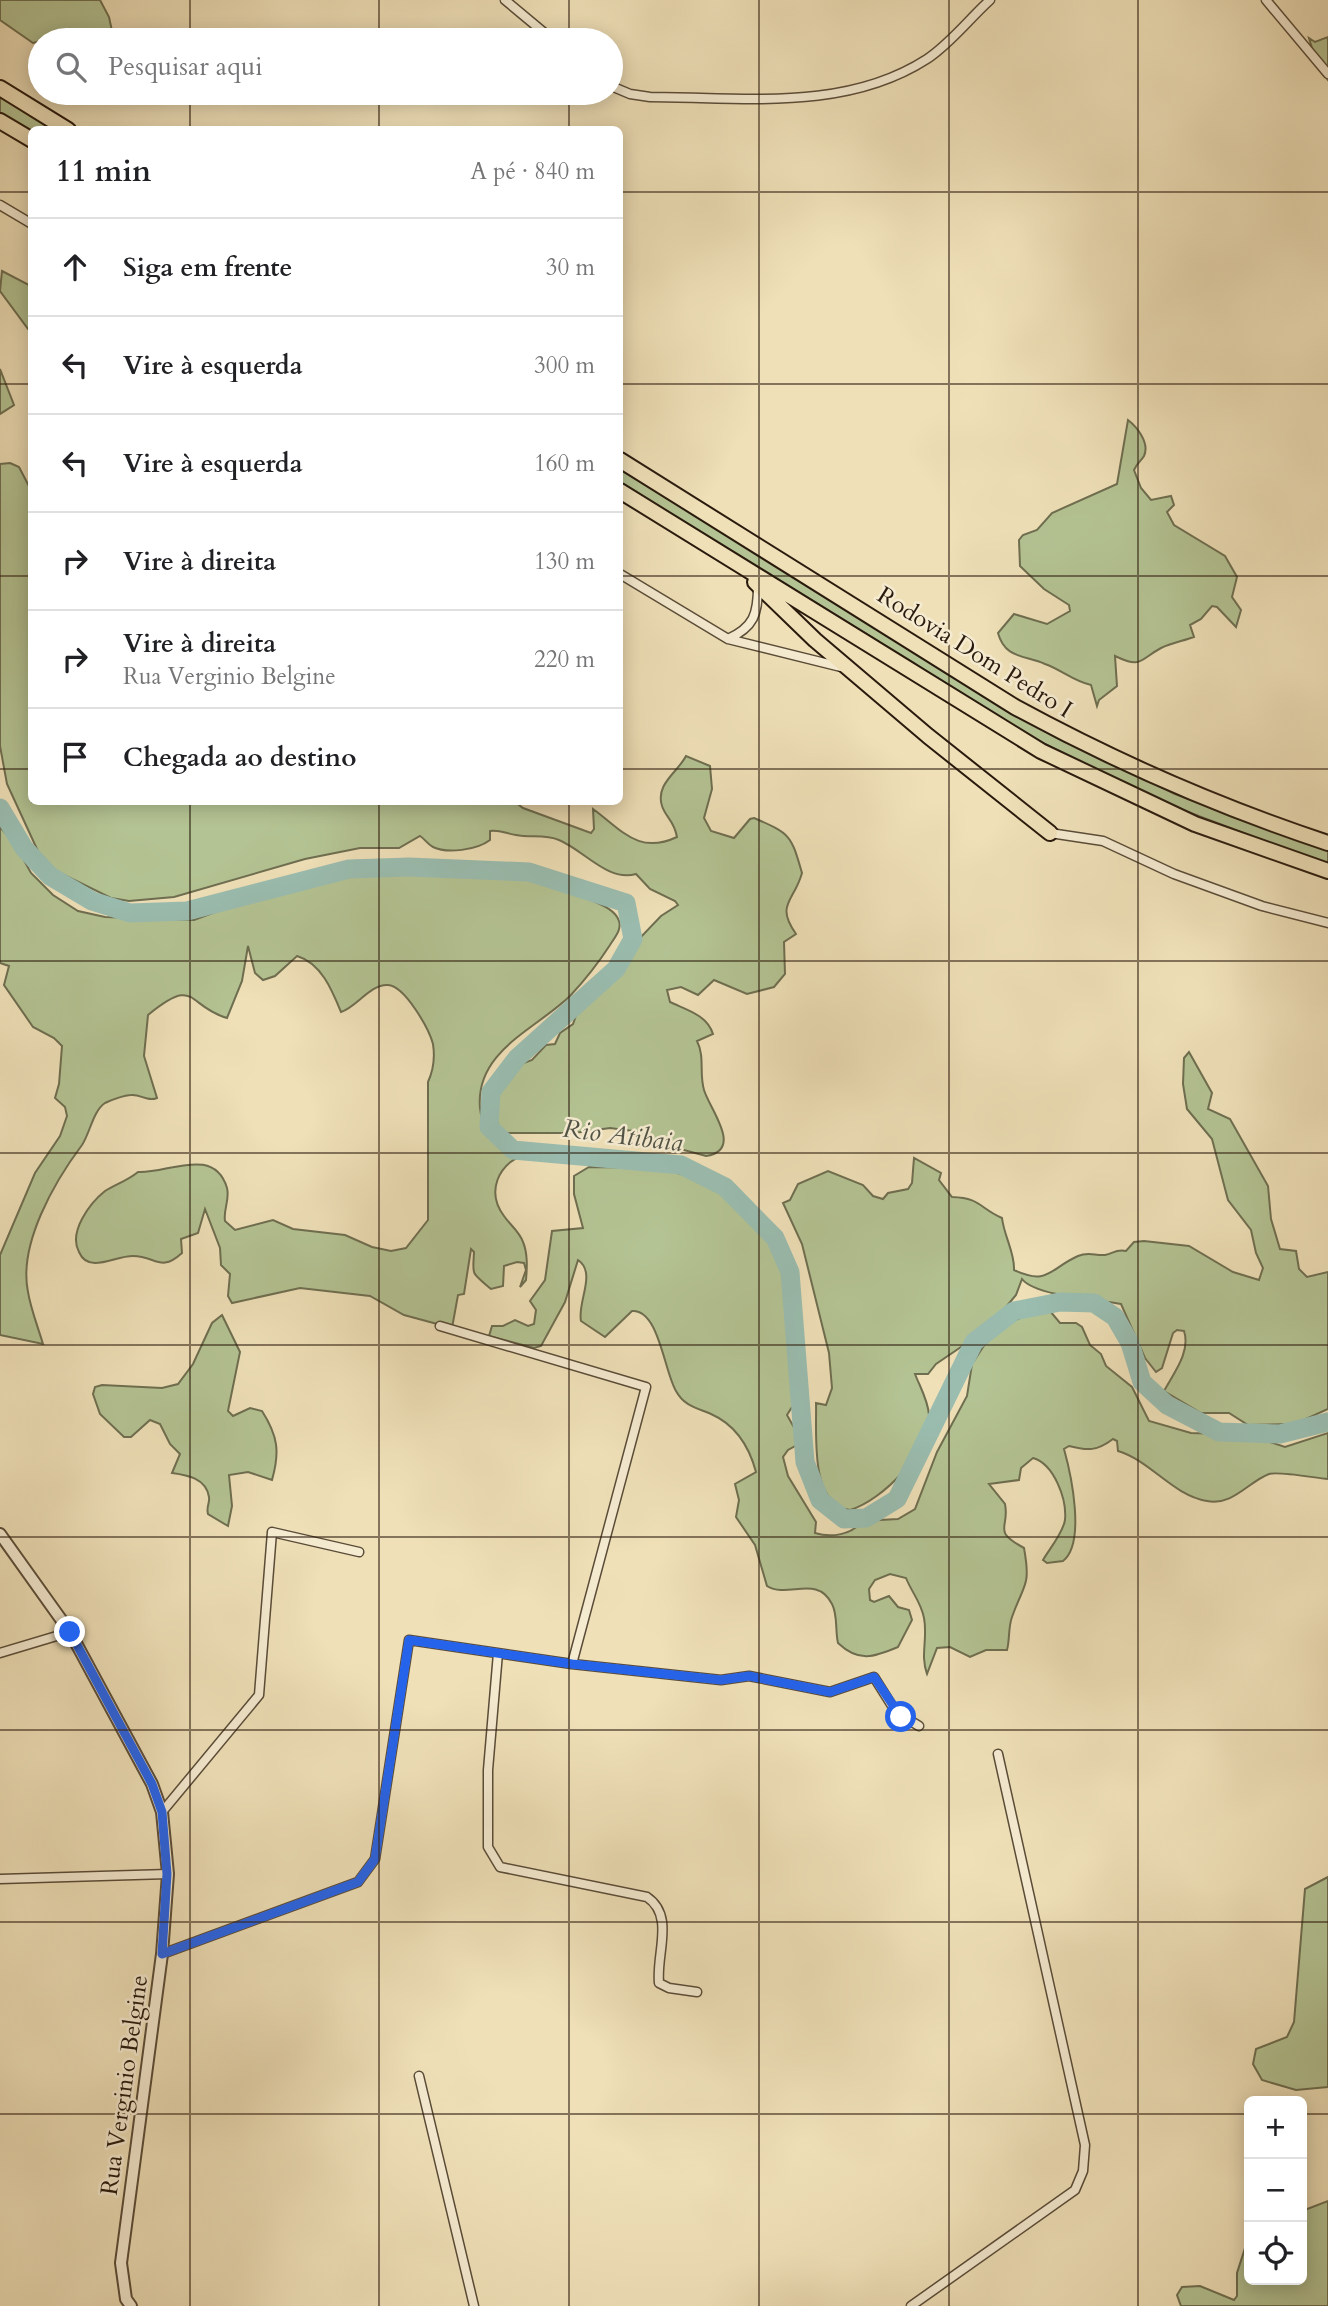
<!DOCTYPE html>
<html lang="pt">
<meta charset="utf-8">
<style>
:root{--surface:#fff;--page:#f2f2f2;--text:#202124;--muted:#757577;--line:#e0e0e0}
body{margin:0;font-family:Cardo,serif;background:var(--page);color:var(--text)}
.controls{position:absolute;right:21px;bottom:21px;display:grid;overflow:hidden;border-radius:10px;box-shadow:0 4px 18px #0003}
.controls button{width:63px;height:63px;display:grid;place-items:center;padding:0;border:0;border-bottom:2px solid var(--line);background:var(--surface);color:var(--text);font:35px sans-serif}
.stop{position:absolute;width:21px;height:21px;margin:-16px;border:5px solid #2563eb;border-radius:50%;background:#fff}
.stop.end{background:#2563eb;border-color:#fff;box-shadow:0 2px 7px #0008}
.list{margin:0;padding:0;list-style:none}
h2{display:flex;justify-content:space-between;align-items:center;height:91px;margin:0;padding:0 28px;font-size:30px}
h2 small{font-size:23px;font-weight:400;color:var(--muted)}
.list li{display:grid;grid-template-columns:46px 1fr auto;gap:21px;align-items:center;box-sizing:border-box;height:98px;padding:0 28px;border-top:2px solid var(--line)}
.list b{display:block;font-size:26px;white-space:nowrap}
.list p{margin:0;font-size:23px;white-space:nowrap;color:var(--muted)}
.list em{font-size:23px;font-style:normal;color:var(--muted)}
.icon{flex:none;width:38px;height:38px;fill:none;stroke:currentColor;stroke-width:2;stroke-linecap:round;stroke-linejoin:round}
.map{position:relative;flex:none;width:1328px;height:2306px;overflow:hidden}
.search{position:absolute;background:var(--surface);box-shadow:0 4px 18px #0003;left:28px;top:28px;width:595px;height:77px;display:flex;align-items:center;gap:18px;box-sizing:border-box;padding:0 24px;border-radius:38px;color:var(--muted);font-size:26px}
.panel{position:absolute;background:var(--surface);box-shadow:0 4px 18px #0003;left:28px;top:126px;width:595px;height:679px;border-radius:10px}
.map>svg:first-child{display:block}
.green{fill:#b4c393;stroke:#6e6e50;stroke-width:2}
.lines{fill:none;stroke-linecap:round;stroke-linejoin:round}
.river{stroke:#9abdb0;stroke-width:19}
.minor-casing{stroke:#5a4c38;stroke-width:11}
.tertiary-casing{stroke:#5a4c38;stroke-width:14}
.motorway-casing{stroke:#291a0d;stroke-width:18}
.minor{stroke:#f5ebd1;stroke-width:8}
.tertiary{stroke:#f5ebd1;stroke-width:10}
.motorway{stroke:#efe0b8;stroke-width:14}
.route{stroke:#2563eb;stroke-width:9}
.grid{fill:none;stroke:#291a0d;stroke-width:2;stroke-opacity:0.55}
.labels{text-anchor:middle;stroke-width:5;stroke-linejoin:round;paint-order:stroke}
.street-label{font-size:24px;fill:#291a0d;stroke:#f5ebd1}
.water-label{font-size:26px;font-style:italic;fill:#515346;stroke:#f5ebd1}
</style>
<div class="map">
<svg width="1328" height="2306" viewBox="0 0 1328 2306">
<rect width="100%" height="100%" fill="#efe0b8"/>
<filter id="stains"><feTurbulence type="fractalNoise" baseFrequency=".00286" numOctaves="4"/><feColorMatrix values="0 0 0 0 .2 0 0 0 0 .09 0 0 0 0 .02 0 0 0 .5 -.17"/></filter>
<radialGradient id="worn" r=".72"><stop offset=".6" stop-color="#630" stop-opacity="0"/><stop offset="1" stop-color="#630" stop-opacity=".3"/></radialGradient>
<path class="green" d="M 0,0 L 100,0 L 109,17 L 114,40 L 65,40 L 58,37 L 33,43 L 0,20 Z
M 1328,37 L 1328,80 L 1317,65 L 1309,38 L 1315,42 Z
M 0,97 L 54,129 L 31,131 L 0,112 Z
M 2,271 L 31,286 L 31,333 L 0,291 Z
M 0,369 L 14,405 L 0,414 Z
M 1128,420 C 1137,427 1150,443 1144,456 C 1141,461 1137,463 1134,470 L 1141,488 L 1151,500 L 1171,496 L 1174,505 L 1167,512 L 1174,525 L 1225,556 L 1237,577 L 1232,597 L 1241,610 L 1236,627 L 1217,607 L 1212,606 L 1201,619 L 1190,625 L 1194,637 C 1183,641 1171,643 1161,648 C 1139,660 1142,669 1115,656 L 1117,686 L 1099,700 L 1097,706 L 1091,685 C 1073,681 1062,670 1045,664 C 1025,655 1005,659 998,633 L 1014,614 L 1047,624 L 1070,611 L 1069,605 L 1044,589 L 1020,566 L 1019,540 L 1023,535 L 1037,530 L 1052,513 L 1117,484 Z
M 10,463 L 19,467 L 31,490 L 32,802 L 515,802 L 523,808 L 591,833 L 594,829 L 593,809 C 622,830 638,855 677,837 C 674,820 666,818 662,806 C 655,784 678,772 686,756 L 710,766 L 712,789 L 704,818 L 711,831 L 734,838 L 750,819 L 754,818 C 791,834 791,835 802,873 C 794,902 775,904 796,934 L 784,942 L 785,974 L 774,987 L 747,994 L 714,980 L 698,995 L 681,987 L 667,990 L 670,1002 C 687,1010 707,1015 713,1034 L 697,1041 C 705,1057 699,1073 704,1090 C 710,1110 744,1150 706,1156 L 647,1140 L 633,1131 L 610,1128 L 574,1133 L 505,1133 L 498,1125 L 493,1102 L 496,1089 L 508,1069 L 532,1060 L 546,1045 L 555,1044 L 560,1033 L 573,1024 L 580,1004 L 624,970 L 638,940 L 661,916 L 678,905 L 675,901 L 650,889 L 636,874 C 608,882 585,851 559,840 C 545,834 530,838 516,835 C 507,834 499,829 490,831 L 490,840 C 477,850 447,854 433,847 C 427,844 425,839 420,836 L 399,848 L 360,848 L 305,859 L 174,897 L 129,901 L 111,898 L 56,871 L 42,860 L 7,784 L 0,746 L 0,464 Z
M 620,469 L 921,652 L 981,695 L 1038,727 L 1175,794 L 1328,851 L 1328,865 L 1146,796 L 975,708 L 914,663 L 620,484 Z
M 0,827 L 15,844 L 31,873 L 53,895 L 78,911 L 105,917 L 194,920 L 302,880 L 402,866 L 545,870 C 557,876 564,884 575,892 C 587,901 614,905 619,921 C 622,930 614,938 610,945 C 599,962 584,981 570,996 C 536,1029 475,1051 480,1108 C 482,1136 499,1144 523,1155 C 498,1165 486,1192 504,1216 C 510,1225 519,1231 523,1242 C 528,1254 527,1268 526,1280 L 520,1287 L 526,1270 L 524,1263 L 517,1262 L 504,1266 L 503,1286 L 491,1289 C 470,1271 473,1276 474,1252 L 471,1249 L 464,1294 L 458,1295 L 452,1328 L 404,1315 L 370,1296 L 300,1288 L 232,1303 L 228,1296 L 230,1274 L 221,1265 L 220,1248 L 205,1209 L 198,1233 L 181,1239 L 182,1253 C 160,1273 156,1256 133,1256 C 120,1256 108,1263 95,1263 C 87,1263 82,1259 79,1252 C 68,1232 90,1203 105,1191 C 116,1184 127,1181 138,1172 C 167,1174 214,1145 227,1188 C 230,1200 223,1210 225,1221 L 235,1230 L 273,1220 L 293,1229 L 345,1235 L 372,1247 L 391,1251 L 406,1248 L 428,1220 L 428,1082 C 433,1071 435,1057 433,1044 C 429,1029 405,986 388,985 C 370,984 357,1007 341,1012 C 332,990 321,963 297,956 L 275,976 L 263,980 L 255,973 L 248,946 L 242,981 L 227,1018 C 186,1006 197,975 148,1015 L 144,1056 L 157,1098 C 147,1102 141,1094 131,1095 C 125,1095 111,1100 105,1103 C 93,1111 90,1133 82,1145 C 55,1181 18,1244 28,1292 C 31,1310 38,1327 43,1344 L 0,1335 L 0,1255 L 35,1173 L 60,1136 L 67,1116 L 65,1107 L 55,1098 L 59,1084 L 62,1046 L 54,1038 L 33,1027 L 4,985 L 9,966 L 0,963 Z
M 1189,1052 L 1212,1093 L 1208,1109 L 1230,1119 L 1268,1186 L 1271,1219 L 1280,1249 L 1296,1251 L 1299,1269 L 1307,1277 L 1328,1272 L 1328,1409 L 1295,1424 L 1248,1425 L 1229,1413 L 1201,1413 L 1164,1391 C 1173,1374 1191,1352 1184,1331 L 1177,1330 L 1173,1333 L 1162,1368 L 1156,1372 L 1145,1358 L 1121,1304 C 1099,1300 1035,1296 1022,1279 L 1016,1295 L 1006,1307 L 961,1347 L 936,1364 L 928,1374 L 915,1374 C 920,1387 928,1400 929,1415 C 931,1451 883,1500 850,1510 C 809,1504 817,1434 816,1403 L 826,1405 L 832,1388 L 829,1353 L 802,1244 L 783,1203 L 790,1200 L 798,1184 L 828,1171 L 863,1185 L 873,1196 L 883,1199 L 888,1193 L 908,1189 L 912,1183 L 914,1158 L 941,1173 L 939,1180 L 952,1197 C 981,1198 979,1208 1002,1218 C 1004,1236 1015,1253 1014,1270 C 1048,1286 1049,1269 1078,1256 C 1089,1251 1095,1256 1105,1255 C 1114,1253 1116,1249 1126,1251 L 1134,1242 L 1144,1241 L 1189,1246 L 1233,1272 L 1259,1280 L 1263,1268 L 1256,1253 L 1251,1230 L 1228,1200 L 1212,1139 L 1187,1109 L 1183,1084 L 1184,1058 Z
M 589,1167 L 663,1168 L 710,1184 L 739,1200 L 748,1202 L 772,1232 L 795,1300 L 805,1386 L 787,1415 L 800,1438 L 797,1445 L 788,1450 L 783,1457 L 788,1476 L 816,1522 L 815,1533 C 831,1538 852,1535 862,1521 L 898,1519 L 915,1509 L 937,1452 L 967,1396 L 972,1364 L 985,1344 L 1009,1323 L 1038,1310 L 1050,1311 L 1060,1323 L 1076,1323 L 1082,1327 L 1090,1345 L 1101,1354 L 1106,1366 L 1132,1387 L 1149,1421 L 1191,1433 L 1249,1435 L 1285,1447 L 1328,1433 L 1328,1479 C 1315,1478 1278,1471 1269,1474 C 1248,1482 1233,1506 1207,1501 C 1172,1495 1151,1461 1118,1451 L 1117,1441 L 1113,1439 C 1097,1451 1088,1451 1069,1446 L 1064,1449 C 1071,1474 1086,1543 1063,1561 L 1047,1563 L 1043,1560 C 1050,1548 1063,1533 1065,1520 C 1067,1499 1054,1464 1033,1458 L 1021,1468 L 1019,1480 L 989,1484 L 1005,1504 C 1010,1529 991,1530 1024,1548 C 1031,1587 1024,1583 1012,1617 C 1008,1628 1010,1639 1007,1650 L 986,1650 L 970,1657 L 950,1647 L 937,1648 L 927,1674 C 920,1655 928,1638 924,1618 C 921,1602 912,1593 906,1578 L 890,1574 L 875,1580 L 869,1589 L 870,1600 L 874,1602 L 889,1596 L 898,1607 L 909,1610 L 912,1620 L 898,1647 C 874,1657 859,1663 838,1643 C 835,1631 838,1615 832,1604 C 817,1574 788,1599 767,1586 L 755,1545 L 736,1517 L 739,1500 L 735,1484 L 756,1472 C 749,1446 736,1425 711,1414 C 697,1408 684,1406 676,1391 C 664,1371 659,1309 632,1311 L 605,1337 L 581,1321 C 577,1302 597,1273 578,1260 L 565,1302 L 541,1346 L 534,1348 L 489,1336 L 492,1326 L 503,1326 L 515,1320 L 528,1326 L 534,1324 L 536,1310 L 530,1301 L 545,1280 L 552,1231 L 583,1228 L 574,1194 L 574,1176 Z
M 222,1315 L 240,1352 L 228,1411 L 233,1416 L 250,1408 L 262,1411 C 278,1436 280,1452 272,1480 L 248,1472 L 229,1475 L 232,1506 L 228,1526 L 208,1514 C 206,1507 210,1503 209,1497 C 206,1478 187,1475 172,1473 L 180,1454 L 170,1444 L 160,1424 L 150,1420 L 131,1437 L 124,1437 L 100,1414 L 93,1394 L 95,1387 L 102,1385 L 162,1388 L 178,1384 L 193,1364 L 212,1323 Z
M 1328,1877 L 1328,2087 L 1296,2090 L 1262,2080 L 1253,2064 L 1256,2049 L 1287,2037 L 1294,2022 L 1305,1889 Z
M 1328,2201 L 1328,2306 L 1181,2306 L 1177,2295 L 1182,2287 L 1200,2286 L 1234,2300 L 1237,2296 L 1237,2273 L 1246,2245 L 1249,2246 L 1249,2280 L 1302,2280 L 1302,2211 Z"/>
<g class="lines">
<path class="river" d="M 0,808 L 24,848 L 50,876 L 92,901 L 130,913 L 187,911 L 349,869 L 409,867 L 529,872 L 626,903 L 633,939 L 616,969 L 517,1058 L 491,1092 L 489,1127 L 513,1150 L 681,1165 L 725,1187 L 775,1238 L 790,1272 L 805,1462 L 820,1500 L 844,1519 L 866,1518 L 897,1499 L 974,1342 L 1014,1311 L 1060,1302 L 1094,1303 L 1115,1317 L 1130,1343 L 1142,1382 L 1167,1405 L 1219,1432 L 1280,1434 L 1328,1422"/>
<defs>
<path id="minor" d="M 505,0 L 553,40
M 1266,0 L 1328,74
M 611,86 L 630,94 L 650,97 C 743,97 845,112 927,59 C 950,44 970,18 990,0
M 0,205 L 32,224
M 620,574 L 728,639 L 841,667
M 728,639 C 754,627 758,614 758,586
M 1050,833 L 1103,841 L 1174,874 L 1262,906 L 1328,923
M 440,1326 L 646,1387 L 572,1664
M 0,1653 L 70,1632
M 498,1653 L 488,1770 L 488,1847 L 500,1867 L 647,1897 C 675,1916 656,1953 659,1983 L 669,1988 L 697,1992
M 162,1812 L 259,1695 L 272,1532 L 359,1552
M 0,1879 L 168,1874
M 162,1954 L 358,1882 L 375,1859 L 409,1640 L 572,1664 L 721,1680 L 749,1676 L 830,1692 L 874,1677 L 896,1712 L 919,1726
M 419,2076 L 474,2306
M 911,2306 L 1075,2190 L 1083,2171 L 1085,2145 L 998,1754"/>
<path id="tertiary" d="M 0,1534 L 70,1632 L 152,1784 L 162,1812 L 168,1874 L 162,1954 L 121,2263 L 126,2299 L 131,2306"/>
<path id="motorway" d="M 0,88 L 68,130
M 0,121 L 32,140
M 620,460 L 1015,707 C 1116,762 1219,807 1328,843
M 620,491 L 1041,751 L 1195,824 L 1328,871
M 755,582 L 815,640 L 928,736 L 1050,833"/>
</defs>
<use href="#minor" class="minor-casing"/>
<use href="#tertiary" class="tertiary-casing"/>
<use href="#motorway" class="motorway-casing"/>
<use href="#minor" class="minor"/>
<use href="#tertiary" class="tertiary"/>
<use href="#motorway" class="motorway"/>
</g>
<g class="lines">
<path class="route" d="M 70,1632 L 152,1784 L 162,1812 L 167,1874 L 162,1954 L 358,1882 L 375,1859 L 409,1640 L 572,1664 L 721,1680 L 749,1676 L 830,1692 L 874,1677 L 901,1717"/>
</g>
<path class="grid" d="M 190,0 L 190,40M 379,0 L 379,40M 569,0 L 569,40M 759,0 L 759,2306M 949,0 L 949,2306M 1138,0 L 1138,2306M 190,93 L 190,130M 379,93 L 379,130M 569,93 L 569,130M 0,192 L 32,192M 620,192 L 1328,192M 0,384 L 32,384M 620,384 L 1328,384M 0,576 L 32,576M 620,576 L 1328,576M 0,769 L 32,769M 620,769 L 1328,769M 190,802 L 190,2306M 379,802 L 379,2306M 569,802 L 569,2306M 0,961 L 1328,961M 0,1153 L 1328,1153M 0,1345 L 1328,1345M 0,1537 L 1328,1537M 0,1730 L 1328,1730M 0,1922 L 1328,1922M 0,2114 L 1249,2114M 1302,2114 L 1328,2114"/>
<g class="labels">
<g class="street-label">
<text transform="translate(975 652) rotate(32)" y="8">Rodovia Dom Pedro I</text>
<text transform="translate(124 2085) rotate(-82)" y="8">Rua Verginio Belgine</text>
</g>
<g class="water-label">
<text transform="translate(623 1135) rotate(7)" y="9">Rio Atibaia</text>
</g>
</g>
<rect width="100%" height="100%" filter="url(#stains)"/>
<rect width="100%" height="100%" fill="url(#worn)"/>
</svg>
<div class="controls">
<button>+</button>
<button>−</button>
<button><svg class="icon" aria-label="locate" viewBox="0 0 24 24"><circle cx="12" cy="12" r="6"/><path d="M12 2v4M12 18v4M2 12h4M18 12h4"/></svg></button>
</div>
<div class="stop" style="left:901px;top:1717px"></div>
<div class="stop end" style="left:70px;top:1632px"></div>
<div class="search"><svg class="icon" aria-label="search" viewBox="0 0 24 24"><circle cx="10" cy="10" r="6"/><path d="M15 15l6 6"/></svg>Pesquisar aqui</div>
<section class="panel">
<h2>11 min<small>A pé · 840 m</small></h2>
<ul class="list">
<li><svg class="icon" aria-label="ahead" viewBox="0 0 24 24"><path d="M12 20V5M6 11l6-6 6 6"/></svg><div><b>Siga em frente</b></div><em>30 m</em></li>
<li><svg class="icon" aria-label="left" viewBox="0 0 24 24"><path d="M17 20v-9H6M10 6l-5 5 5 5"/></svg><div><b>Vire à esquerda</b></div><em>300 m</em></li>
<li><svg class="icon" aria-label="left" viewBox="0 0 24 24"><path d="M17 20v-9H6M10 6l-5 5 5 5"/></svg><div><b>Vire à esquerda</b></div><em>160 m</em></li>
<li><svg class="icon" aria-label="right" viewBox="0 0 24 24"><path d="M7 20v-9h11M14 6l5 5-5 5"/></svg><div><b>Vire à direita</b></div><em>130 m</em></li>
<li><svg class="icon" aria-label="right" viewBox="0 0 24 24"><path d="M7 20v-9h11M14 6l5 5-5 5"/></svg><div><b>Vire à direita</b><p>Rua Verginio Belgine</p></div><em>220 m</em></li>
<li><svg class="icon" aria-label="arrive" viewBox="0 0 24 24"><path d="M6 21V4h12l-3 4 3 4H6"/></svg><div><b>Chegada ao destino</b></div></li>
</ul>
</section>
</div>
